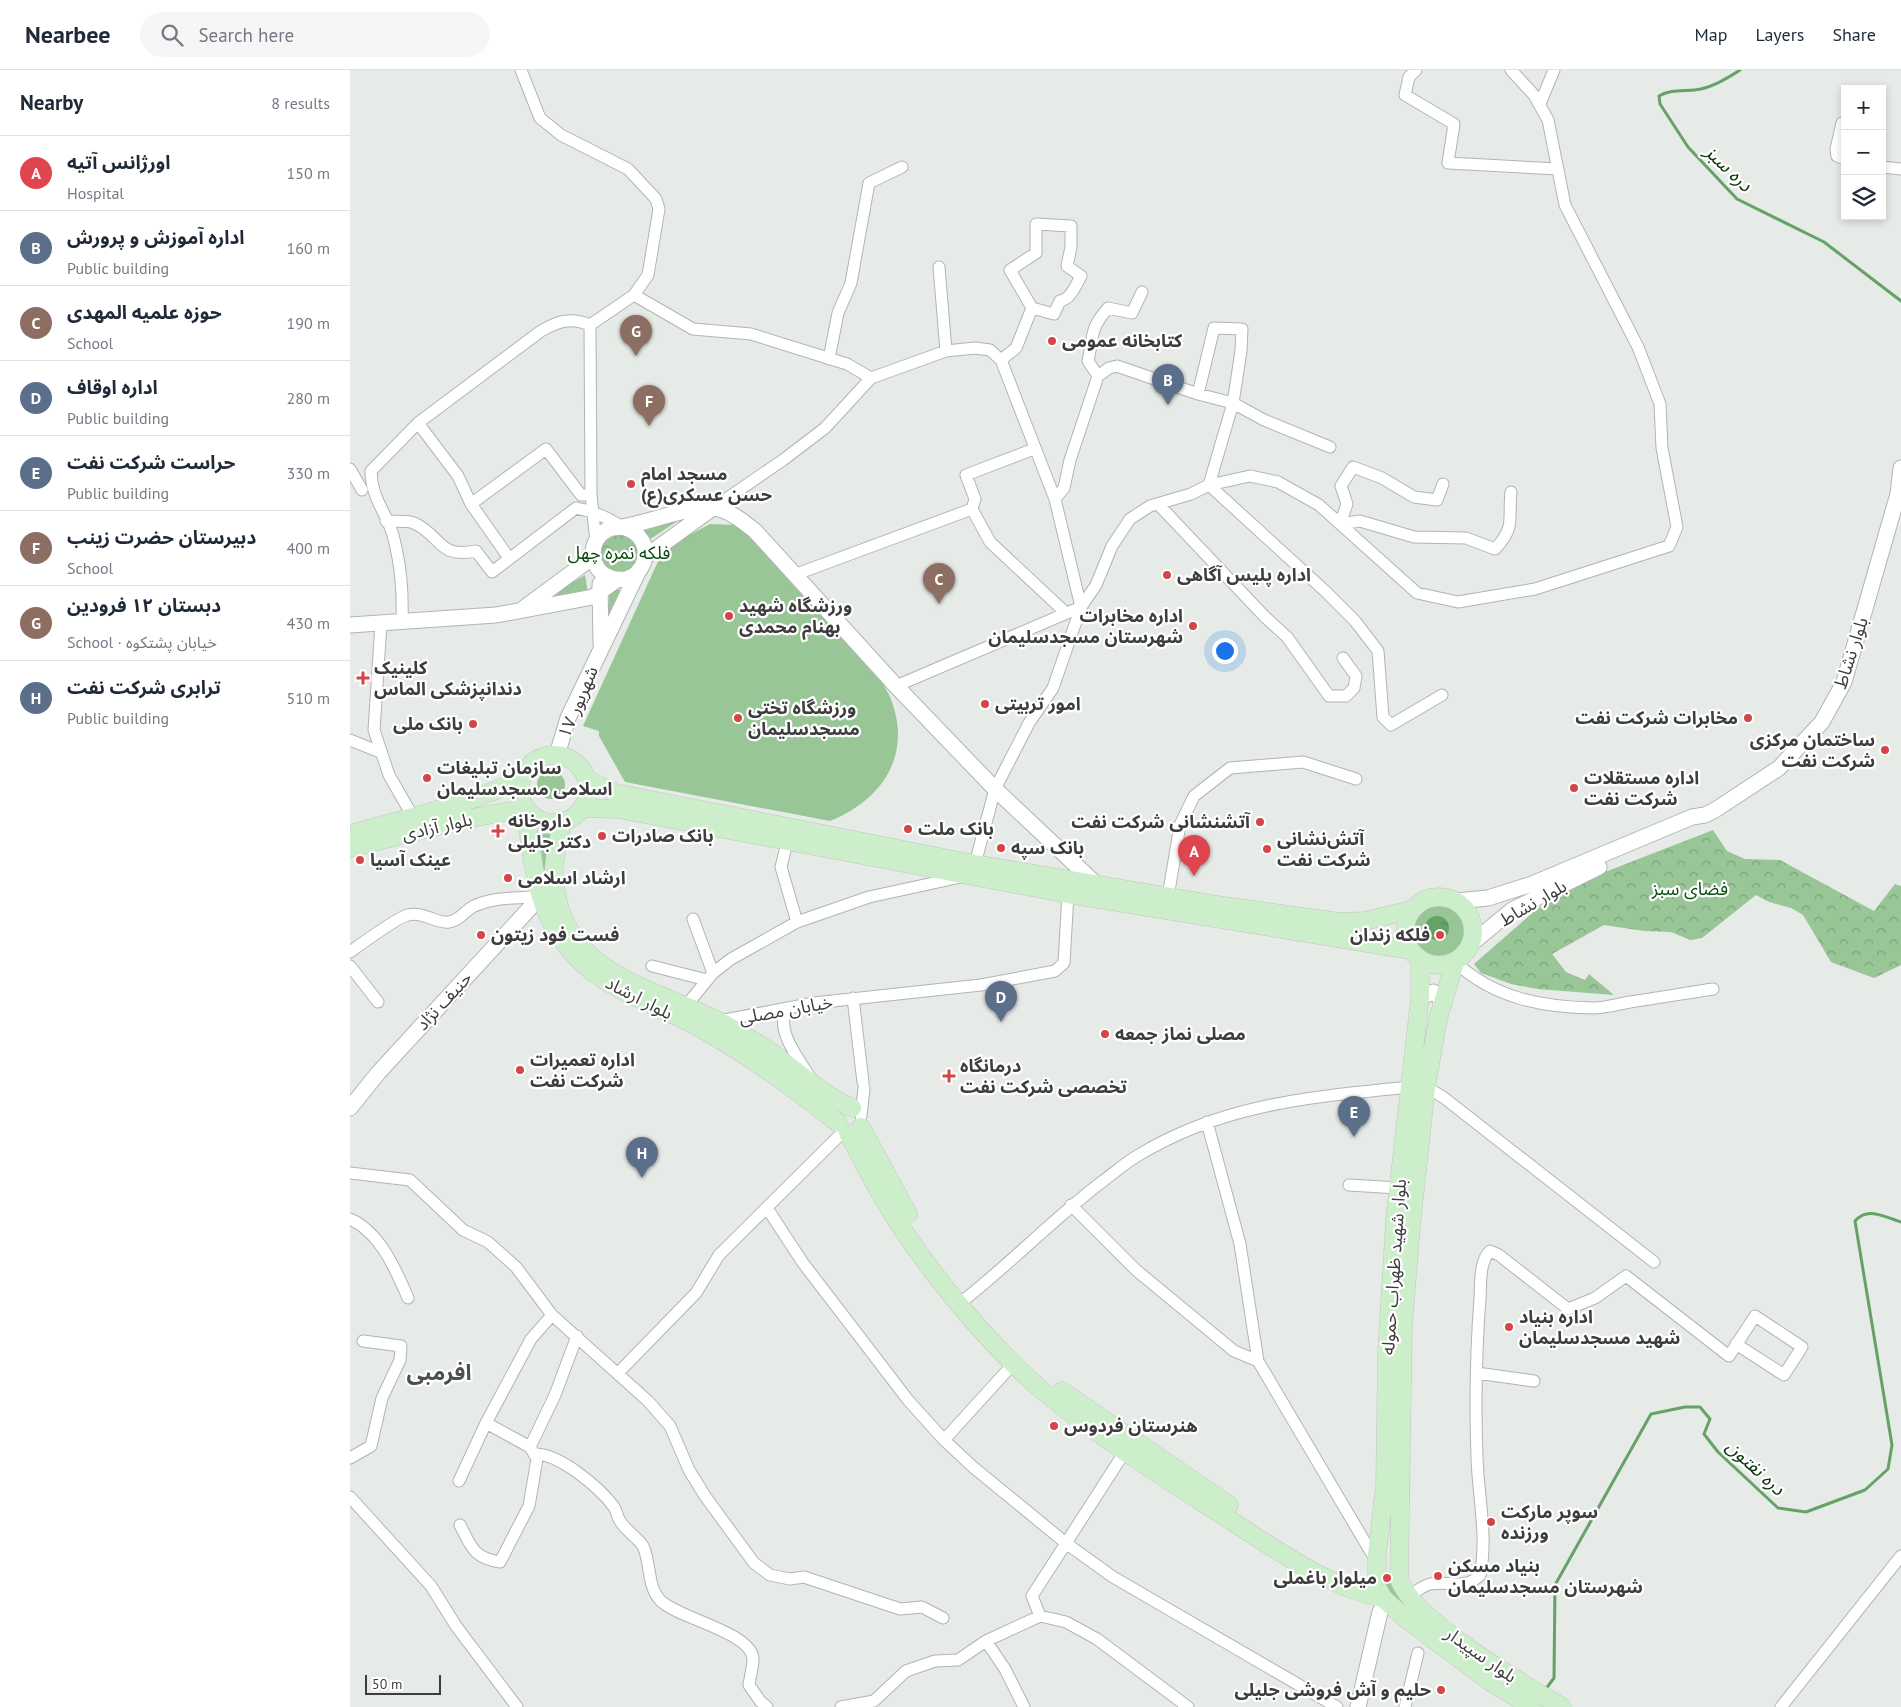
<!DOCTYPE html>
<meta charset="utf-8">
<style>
:root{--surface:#fff;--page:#f6f6f7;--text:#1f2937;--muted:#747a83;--line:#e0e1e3;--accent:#d44549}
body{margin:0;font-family:"PT Sans","Noto Sans Arabic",sans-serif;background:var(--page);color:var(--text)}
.controls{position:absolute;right:15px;top:15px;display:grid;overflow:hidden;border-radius:0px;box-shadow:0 2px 8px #0003}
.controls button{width:45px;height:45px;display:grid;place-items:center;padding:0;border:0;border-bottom:1px solid var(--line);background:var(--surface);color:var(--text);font:25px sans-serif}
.scale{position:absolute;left:15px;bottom:12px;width:76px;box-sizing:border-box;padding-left:5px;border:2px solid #3c3d3c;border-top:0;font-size:14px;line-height:18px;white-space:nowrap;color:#3c3d3c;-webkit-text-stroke:4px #fff;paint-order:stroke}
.you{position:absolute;left:874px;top:580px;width:18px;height:18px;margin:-12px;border:4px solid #fff;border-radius:50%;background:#1a73e8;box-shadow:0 0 0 8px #1a73e833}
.badge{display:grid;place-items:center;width:32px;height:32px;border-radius:50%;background:var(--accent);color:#fff;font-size:16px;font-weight:700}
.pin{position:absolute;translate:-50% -41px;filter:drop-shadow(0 1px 2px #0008)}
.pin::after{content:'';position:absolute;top:26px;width:18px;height:15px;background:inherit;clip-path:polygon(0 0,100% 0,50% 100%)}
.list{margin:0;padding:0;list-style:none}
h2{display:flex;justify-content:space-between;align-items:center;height:65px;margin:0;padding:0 20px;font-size:21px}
h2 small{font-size:16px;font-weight:400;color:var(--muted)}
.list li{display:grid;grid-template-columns:32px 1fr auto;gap:15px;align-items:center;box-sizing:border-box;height:75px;padding:0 20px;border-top:1px solid var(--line)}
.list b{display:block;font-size:19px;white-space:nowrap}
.list p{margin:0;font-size:16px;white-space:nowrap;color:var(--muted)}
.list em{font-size:16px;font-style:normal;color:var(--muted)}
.icon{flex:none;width:28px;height:28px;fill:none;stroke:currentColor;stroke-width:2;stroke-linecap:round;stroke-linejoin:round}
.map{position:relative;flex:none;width:1551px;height:1637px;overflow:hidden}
header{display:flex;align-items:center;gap:30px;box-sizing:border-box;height:70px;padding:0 25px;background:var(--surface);border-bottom:1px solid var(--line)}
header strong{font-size:24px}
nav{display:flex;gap:28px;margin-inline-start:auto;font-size:18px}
.search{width:350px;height:45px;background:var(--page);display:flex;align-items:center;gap:12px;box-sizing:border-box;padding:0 18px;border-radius:28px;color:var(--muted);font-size:19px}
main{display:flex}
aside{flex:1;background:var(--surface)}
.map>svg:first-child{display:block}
.green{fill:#98c697}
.forest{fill:url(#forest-crowns)}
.water{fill:url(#water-ripples)}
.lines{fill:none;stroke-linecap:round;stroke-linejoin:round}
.stream{stroke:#66a165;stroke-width:3}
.street-casing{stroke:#b1b5b1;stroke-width:13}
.secondary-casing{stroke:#b1b5b1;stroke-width:17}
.primary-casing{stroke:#c4c5c4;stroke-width:19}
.street{stroke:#fff;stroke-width:11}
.secondary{stroke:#fff;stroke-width:15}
.primary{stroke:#cceecb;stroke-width:18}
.poi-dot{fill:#d44549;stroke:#fff;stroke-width:2}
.labels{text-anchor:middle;stroke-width:4.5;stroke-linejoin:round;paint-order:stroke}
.poi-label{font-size:18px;font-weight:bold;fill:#3c3d3c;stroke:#fff;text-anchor:start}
.park-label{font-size:18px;fill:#0a4b10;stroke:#fff}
.street-label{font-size:18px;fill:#3c3d3c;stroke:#fff}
.water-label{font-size:19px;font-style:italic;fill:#09350c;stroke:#fff}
.district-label{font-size:22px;font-weight:bold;fill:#4d504d;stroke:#fff}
</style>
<header>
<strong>Nearbee</strong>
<div class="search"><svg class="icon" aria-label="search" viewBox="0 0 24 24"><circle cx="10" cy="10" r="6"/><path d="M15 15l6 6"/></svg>Search here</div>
<nav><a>Map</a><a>Layers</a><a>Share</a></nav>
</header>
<main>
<aside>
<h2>Nearby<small>8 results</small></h2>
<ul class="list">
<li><span class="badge" style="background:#e0444e">A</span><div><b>اورژانس آتیه</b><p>Hospital</p></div><em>150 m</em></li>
<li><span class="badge" style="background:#5c6f8a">B</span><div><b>اداره آموزش و پرورش</b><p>Public building</p></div><em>160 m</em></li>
<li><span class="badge" style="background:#8d6e63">C</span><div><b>حوزه علمیه المهدی</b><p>School</p></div><em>190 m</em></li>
<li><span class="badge" style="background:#5c6f8a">D</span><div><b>اداره اوقاف</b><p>Public building</p></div><em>280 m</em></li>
<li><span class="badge" style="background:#5c6f8a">E</span><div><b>حراست شرکت نفت</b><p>Public building</p></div><em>330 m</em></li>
<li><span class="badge" style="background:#8d6e63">F</span><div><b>دبیرستان حضرت زینب</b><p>School</p></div><em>400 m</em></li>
<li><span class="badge" style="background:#8d6e63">G</span><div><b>دبستان ۱۲ فرودین</b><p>School · خیابان پشتکوه</p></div><em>430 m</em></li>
<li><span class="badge" style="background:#5c6f8a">H</span><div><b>ترابری شرکت نفت</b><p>Public building</p></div><em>510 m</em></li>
</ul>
</aside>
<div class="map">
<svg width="1551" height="1637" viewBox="0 0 1551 1637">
<defs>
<pattern id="forest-crowns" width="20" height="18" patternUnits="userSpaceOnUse" patternTransform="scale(1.25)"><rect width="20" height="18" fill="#98c697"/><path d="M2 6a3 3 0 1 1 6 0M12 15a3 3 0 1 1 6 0" fill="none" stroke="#7da27c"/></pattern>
<pattern id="water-ripples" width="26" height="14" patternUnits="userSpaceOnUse" patternTransform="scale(1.25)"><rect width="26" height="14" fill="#66a165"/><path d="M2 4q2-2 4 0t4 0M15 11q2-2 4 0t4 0" fill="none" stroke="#558454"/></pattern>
</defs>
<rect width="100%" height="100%" fill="#e7ebe7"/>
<path class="green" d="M 332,448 L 299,470 L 291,456 Z
M 360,454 L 387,455 L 399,462 L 527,604 C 533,615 540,624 543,635 C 561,690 528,732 480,751 L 275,712 L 249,666 L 249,661 L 233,656 L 310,487 L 332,469 Z
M 235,505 L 238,523 L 201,529 L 200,525 Z
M 260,518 L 274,521 L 260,549 L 257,548 Z
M187 715a14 14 0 1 1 28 0a14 14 0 1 1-28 0Z
M 203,763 L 198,803 L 194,804 L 189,764 Z
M1060 860a28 28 0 1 1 56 0a28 28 0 1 1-56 0Z
M 1041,1511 L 1044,1513 L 1077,1556 L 1036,1525 L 1035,1514 Z"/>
<path class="forest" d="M 269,461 L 288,471 L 290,492 L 273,505 L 253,498 C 246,473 246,474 269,461 Z
M 1363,760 L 1377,781 L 1395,789 L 1430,790 L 1524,841 L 1545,814 L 1551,816 L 1551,895 L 1524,908 L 1481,892 L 1453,845 L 1441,838 L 1419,832 L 1406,825 L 1352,868 L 1340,870 L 1321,862 L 1294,861 L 1254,855 L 1202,884 L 1216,902 L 1235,910 L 1239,904 L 1264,925 L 1188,919 L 1161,914 L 1131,903 L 1124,894 L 1188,838 L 1237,809 Z"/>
<path class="water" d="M1075 858a12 12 0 1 1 24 0a12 12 0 1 1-24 0Z"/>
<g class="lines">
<path class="stream" d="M 1390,0 C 1378,8 1365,16 1351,19 C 1338,22 1321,18 1309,26 L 1310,34 L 1338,77 L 1387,129 L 1474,172 L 1551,231
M 1195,1620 L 1204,1608 L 1205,1515 L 1301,1344 L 1335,1337 L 1350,1337 L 1360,1349 L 1354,1364 L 1368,1382 L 1428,1438 L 1456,1442 L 1515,1420 L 1538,1399 L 1542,1375 L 1505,1151 C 1518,1136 1534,1147 1551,1152"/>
<defs>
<path id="street" d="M 171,0 L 190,48 L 211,65 L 278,99 L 306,129 L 309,139 L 298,205 L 284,225 L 240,255
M 1066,0 L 1059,7 L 1055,25 L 1104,54 L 1098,93 L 1208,99
M 1190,34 L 1204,0
M 1492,53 L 1486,79 L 1487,86 L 1495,89
M 1532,97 L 1551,99
M 589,197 L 596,281
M 284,225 L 343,259 L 401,264 L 497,294 L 521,308
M 240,255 L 241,425 L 246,472
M 864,258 L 892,259 L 891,281 L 883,333 L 848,324 Z
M 479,289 L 488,243 L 501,213 L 519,113 L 552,97
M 651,290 L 666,278 L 682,238 L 704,244 L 710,231 C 721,229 726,215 731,206 L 717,196 L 721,177 L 721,156 L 686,154 L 686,183 L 660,200 L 682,238
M 748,306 L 738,291 C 744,265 739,260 758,238 L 782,243 L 792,222
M 68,353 L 108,406 L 121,434 L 196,379 L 231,425 L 241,425
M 980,377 L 914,350 L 883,333 L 859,415 L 975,521 L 1005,551 L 1028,581 L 1033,647 L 1041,655 L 1092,625
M 0,399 L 12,420
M 1093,414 L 1087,430 L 1064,427 L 1032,408 L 1003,397 L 991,416 L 997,434 L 990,454 L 1010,451 L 1064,467 L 1116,468 L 1145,479 C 1166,457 1158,449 1161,422
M 121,434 L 159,488
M 808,434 L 915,547 L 937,567 L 979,626 L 996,626 L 1004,618 L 1006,606 L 993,588
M 363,438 L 433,390 L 475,358 L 521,308 L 596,281 L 625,278 L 640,280 L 651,290 L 705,429
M 622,439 L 625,429 L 616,405 L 684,379
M 36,451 C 44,452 57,450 64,453 C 92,466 88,489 126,481 L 142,502 L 226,438 C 244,441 257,447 272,457
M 444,505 L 622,439 L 640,472 L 716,543
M 52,553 C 53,521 51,496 43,465 C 36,442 21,427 21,401 L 68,353 L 191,261 C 208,251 221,247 240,255
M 31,554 L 24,660 L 39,705 L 63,747
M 546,616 L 731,537 L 705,429 L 714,418 L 720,390 L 748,306 L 759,298 L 767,296 L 848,324
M 0,670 L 30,682
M 438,769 L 431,797 L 447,852
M 625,794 L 645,719 L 679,653 L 703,618 L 731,537 L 746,515 L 762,476 L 780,449 L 800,436 L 841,424 L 859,415 L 900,406 L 928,412 L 969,435 L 1067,523 L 1108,532 L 1185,519 L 1319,476 L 1327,457 L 1312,378 L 1310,334 L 1288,277 L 1215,135 L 1198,50 L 1184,25 L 1161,0
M 818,827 L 830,755 L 844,726 L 880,698 L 953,692 L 1006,709
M 343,849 L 363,903
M 0,882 C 11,874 48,847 58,845 C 73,841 87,854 99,852 C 111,850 114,841 124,836 C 146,826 168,829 191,826
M 1105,892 C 1144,928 1191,937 1243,938 C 1255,938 1268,934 1280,932 C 1308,928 1336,923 1363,919
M 0,896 L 28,932
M 302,896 L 357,910
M 503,928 L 513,1012
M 335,937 L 363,903 L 381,889 L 447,852 L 519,827 L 611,807
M 438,938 C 423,959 450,990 461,1009
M 369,951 L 464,933 L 631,915 L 705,901 L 714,893 L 718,824
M 1076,1017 L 1093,1027 L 1304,1192
M 511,1046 L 514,1018
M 857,1052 L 890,1174 L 908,1291
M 0,1103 L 60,1110 L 113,1160 L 138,1172 L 166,1197 L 202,1245 L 298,1331 L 320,1356 L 339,1400 L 355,1426 L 404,1493 L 420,1505 L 440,1509 L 454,1507 L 550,1539 L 572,1537 L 593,1548
M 999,1115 L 1048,1118
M 721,1135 L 786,1200 L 884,1281 L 908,1291 L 1022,1484 L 1027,1485
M 417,1138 L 453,1193 L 558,1330 L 594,1370 L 623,1397 L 717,1474 L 763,1507 L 987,1637
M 0,1149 C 30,1162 46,1200 58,1228
M 609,1234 C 659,1195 703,1149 753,1111 C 764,1103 775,1093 787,1086 C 874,1033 962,1027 1060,1017
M 268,1303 L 346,1223 L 369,1185 L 494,1061
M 1127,1303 L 1184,1311
M 594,1370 L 664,1293
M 180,1377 L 136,1353 L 181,1269 L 202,1245
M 184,1384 C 209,1383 249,1417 264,1437 C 267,1441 267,1447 270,1451 C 276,1461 287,1467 293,1476 C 301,1493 297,1516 310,1530 C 326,1548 402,1562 403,1589 C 403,1597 400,1607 399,1615 L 410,1631 L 417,1637
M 0,1388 L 21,1376 L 32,1328 L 50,1290 L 51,1276 L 13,1271
M 109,1411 L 136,1353
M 0,1427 L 81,1516 L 106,1556 L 167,1637
M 110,1455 C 121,1477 124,1488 150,1492 L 179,1436 L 187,1389 L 180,1377 L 205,1325 L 227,1266
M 1059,1527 C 1065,1522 1072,1516 1080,1514 C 1098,1510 1115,1521 1130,1505 C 1138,1467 1128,1426 1127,1387 C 1125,1334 1126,1281 1130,1228 C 1131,1213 1129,1192 1140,1181 L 1149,1185 L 1218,1239 L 1245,1228 L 1276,1206 L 1379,1286 L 1405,1246 L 1452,1277 L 1434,1305 L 1386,1274
M 690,1546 L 682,1526 L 774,1383
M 636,1571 L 655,1599 L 674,1637
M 491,1637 L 524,1631 L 556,1601 L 585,1591 L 608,1590 L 636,1571 L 690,1546 L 716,1552 L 747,1569 L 838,1637
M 1055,1637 L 1068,1583
M 1431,1637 L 1551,1486"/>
<path id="secondary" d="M 272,457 C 312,467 295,519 261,508 C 239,501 237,470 257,460 C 262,457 267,458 272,457 C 301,452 331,438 362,438 C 377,438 394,452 405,461 L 546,616 L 645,719 L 747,815
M 295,487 L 360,440
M 250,514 L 251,573
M 174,538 L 243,487
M 0,555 L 146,545 L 243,527 L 268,509
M 207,685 L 218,648 L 289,500
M 1106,831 L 1138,828 L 1182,814 L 1342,747 L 1355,745 L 1365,740 L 1429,698 L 1472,652 L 1494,612 L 1548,424 L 1551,398
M 1121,874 L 1162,840 L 1249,797
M 1069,934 L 1074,926 L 1083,922 L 1088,925 L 1093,935
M 0,1038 L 29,1002 L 191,826
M 1008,1637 L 1030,1542 L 1036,1531"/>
<path id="primary" d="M170 719a34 34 0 1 1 68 0a34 34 0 1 1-68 0Z
M 238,710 L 266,723 L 625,794 L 874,836 L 989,852 L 1015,851 L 1061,840
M 233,738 L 268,739 L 718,824 L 1060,880
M 212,753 C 209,768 205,783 204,798 C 203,809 206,821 208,832 C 227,910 316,921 376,955 C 391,964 407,972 421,982 C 448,1002 472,1024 502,1038
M 0,764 C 58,748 117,735 171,709
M 0,778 L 112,750 L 175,738 C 181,778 184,824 205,859 C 241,919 294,927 350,958 C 399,986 444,1018 488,1053
M1055 861a34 34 0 1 1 68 0a34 34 0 1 1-68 0Z
M 1070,890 L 1070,928 L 1045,1149 L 1037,1281 L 1035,1415 L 1027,1485 L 1027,1517 L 1033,1528 L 1056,1549 L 1139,1611 L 1182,1637
M 1105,892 L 1088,949 L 1076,1017 L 1061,1156 L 1053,1256 L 1049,1509 C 1063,1550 1173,1614 1212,1637
M 511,1057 L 558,1144
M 498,1063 C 509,1083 519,1104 530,1123 C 570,1192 638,1276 699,1326 C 756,1372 818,1410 880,1450 C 927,1480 977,1517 1033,1528
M 712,1321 L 879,1435"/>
</defs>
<use href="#street" class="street-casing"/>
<use href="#secondary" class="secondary-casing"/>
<use href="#primary" class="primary-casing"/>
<use href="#street" class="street"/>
<use href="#secondary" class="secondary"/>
<use href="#primary" class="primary"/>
</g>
<g class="poi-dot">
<circle cx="702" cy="271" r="5"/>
<circle cx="281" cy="414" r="5"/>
<circle cx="817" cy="505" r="5"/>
<circle cx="379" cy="546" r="5"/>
<circle cx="843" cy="556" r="5"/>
<path d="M10.5 600.5h5v5h5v5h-5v5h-5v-5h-5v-5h5z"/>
<circle cx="635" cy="634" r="5"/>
<circle cx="388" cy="648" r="5"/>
<circle cx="1398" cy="648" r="5"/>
<circle cx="123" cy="654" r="5"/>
<circle cx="1535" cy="680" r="5"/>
<circle cx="77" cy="708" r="5"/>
<circle cx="1224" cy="718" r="5"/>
<circle cx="910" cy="752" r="5"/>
<circle cx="558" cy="759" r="5"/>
<path d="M145.5 753.5h5v5h5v5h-5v5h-5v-5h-5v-5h5z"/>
<circle cx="252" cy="766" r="5"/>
<circle cx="651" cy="778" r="5"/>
<circle cx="917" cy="779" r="5"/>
<circle cx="10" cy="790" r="5"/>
<circle cx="158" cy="808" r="5"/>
<circle cx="131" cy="865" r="5"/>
<circle cx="1090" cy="865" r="5"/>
<circle cx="755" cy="964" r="5"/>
<circle cx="170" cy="1000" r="5"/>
<path d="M596.5 998.5h5v5h5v5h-5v5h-5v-5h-5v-5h5z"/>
<circle cx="1159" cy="1257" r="5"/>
<circle cx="704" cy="1356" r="5"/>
<circle cx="1141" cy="1452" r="5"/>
<circle cx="1088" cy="1506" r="5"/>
<circle cx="1037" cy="1508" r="5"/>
<circle cx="1091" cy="1620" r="5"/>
</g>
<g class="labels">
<g class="poi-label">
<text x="712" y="277">کتابخانه عمومی</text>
<text x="291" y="410">مسجد امام<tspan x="291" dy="21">حسن عسکری(ع)</tspan></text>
<text x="827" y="511">اداره پلیس آگاهی</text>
<text x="389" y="542">ورزشگاه شهید<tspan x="389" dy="21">بهنام محمدی</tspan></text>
<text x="833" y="552" text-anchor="end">اداره مخابرات<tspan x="833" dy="21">شهرستان مسجدسلیمان</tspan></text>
<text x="24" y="604">کلینیک<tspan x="24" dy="21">دندانپزشکی الماس</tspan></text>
<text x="645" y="640">امور تربیتی</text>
<text x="398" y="644">ورزشگاه تختی<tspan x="398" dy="21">مسجدسلیمان</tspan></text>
<text x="1388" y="654" text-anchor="end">مخابرات شرکت نفت</text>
<text x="113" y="660" text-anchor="end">بانک ملی</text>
<text x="1525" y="676" text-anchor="end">ساختمان مرکزی<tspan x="1525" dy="21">شرکت نفت</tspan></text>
<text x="87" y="704">سازمان تبلیغات<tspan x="87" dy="21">اسلامی مسجدسلیمان</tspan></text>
<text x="1234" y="714">اداره مستقلات<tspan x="1234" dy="21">شرکت نفت</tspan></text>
<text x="158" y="757">داروخانه<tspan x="158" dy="21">دکتر جلیلی</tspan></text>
<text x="900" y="758" text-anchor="end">آتشنشانی شرکت نفت</text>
<text x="568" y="765">بانک ملت</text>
<text x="262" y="772">بانک صادرات</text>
<text x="927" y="775">آتش‌نشانی<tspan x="927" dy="21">شرکت نفت</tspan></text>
<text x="661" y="784">بانک سپه</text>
<text x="20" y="796">عینک آسیا</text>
<text x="168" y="814">ارشاد اسلامی</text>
<text x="141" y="871">فست فود زیتون</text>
<text x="1080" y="871" text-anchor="end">فلکه زندان</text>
<text x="765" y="970">مصلی نماز جمعه</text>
<text x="180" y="996">اداره تعمیرات<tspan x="180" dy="21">شرکت نفت</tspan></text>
<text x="610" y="1002">درمانگاه<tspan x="610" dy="21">تخصصی شرکت نفت</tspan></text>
<text x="1169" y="1253">اداره بنیاد<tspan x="1169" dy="21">شهید مسجدسلیمان</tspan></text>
<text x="714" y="1362">هنرستان فردوس</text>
<text x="1151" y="1448">سوپر مارکت<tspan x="1151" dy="21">ورزنده</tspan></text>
<text x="1098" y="1502">بنیاد مسکن<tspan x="1098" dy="21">شهرستان مسجدسلیمان</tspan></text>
<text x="1027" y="1514" text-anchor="end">میلوار باغملی</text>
<text x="1081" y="1626" text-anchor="end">حلیم و آش فروشی جلیلی</text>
</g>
<g class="park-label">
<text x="269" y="489">فلکه نمره چهل</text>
<text x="1340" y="825">فضای سبز</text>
</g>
<g class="street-label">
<text transform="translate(1501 583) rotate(-72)" y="6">بلوار نشاط</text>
<text transform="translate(228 632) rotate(-67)" y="6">۱۷ شهریور</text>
<text transform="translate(87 757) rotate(-13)" y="6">بلوار آزادی</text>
<text transform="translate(1183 833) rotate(-30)" y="6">بلوار نشاط</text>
<text transform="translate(289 928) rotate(27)" y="6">بلوار ارشاد</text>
<text transform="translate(94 931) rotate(-47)" y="6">حنیف نژاد</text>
<text transform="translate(436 940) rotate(-10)" y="6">خیابان مصلی</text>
<text transform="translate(1044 1197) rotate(-86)" y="6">بلوار شهید ظهراب حموله</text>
<text transform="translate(1131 1585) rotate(35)" y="6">بلوار سپیدار</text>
</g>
<g class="water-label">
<text transform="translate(1379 98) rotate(44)" y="7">دره سبز</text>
<text transform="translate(1406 1397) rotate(43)" y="7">دره نفتون</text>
</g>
<g class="district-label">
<text x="89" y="1310">افرمبی</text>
</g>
</g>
</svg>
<div class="controls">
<button>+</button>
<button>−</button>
<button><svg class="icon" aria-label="layers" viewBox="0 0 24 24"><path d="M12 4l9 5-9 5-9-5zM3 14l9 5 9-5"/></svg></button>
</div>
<div class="scale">50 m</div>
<div class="you"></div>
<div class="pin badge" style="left:844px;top:806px;background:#e0444e">A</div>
<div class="pin badge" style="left:818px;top:335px;background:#5c6f8a">B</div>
<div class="pin badge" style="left:589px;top:534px;background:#8d6e63">C</div>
<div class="pin badge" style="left:651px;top:952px;background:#5c6f8a">D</div>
<div class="pin badge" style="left:1004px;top:1067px;background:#5c6f8a">E</div>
<div class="pin badge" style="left:299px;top:356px;background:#8d6e63">F</div>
<div class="pin badge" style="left:286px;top:286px;background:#8d6e63">G</div>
<div class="pin badge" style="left:292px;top:1108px;background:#5c6f8a">H</div>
</div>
</main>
